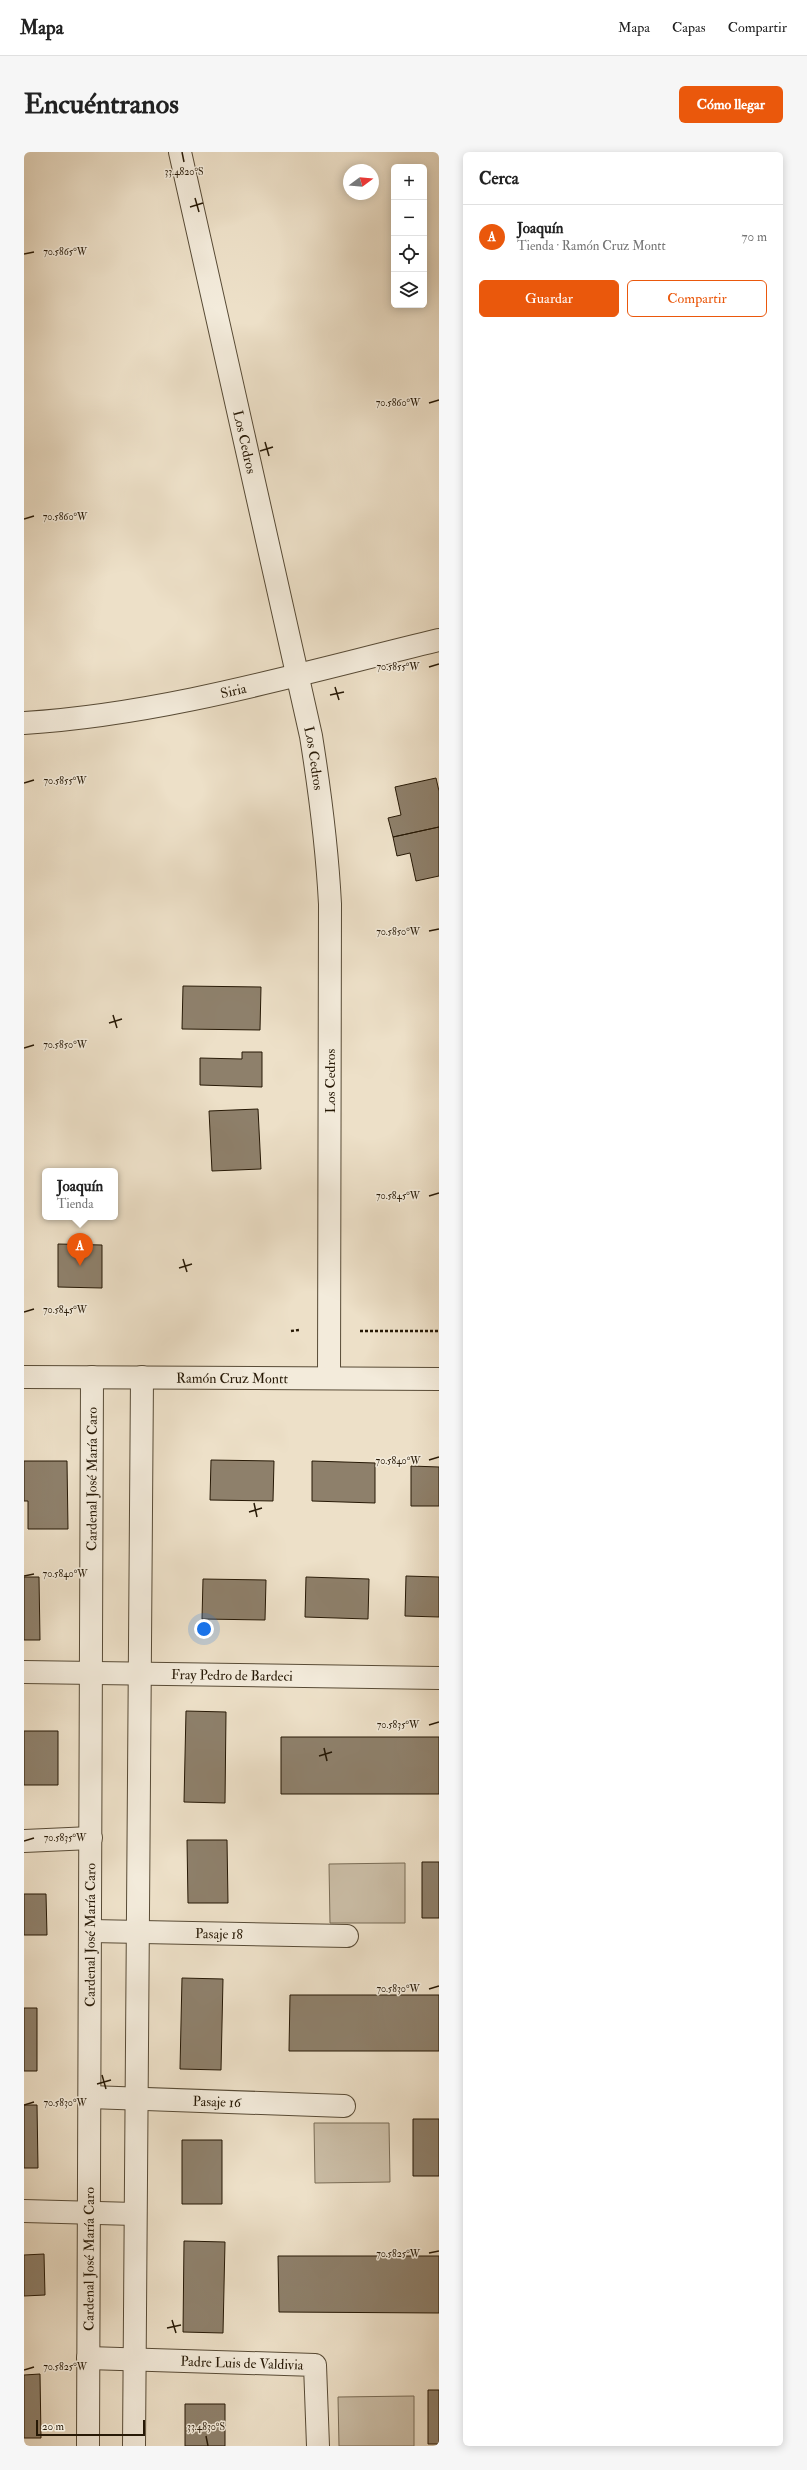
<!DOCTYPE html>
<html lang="es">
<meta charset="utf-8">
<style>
:root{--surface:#fff;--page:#f6f6f6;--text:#222;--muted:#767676;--line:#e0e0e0;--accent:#ea580c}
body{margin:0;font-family:"IM FELL Double Pica",serif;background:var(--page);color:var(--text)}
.controls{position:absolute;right:12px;top:12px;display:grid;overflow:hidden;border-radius:6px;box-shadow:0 2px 10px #0003}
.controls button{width:36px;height:36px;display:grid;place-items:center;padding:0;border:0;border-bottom:1px solid var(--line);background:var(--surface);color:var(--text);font:20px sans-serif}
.compass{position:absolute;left:319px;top:12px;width:36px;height:36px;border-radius:50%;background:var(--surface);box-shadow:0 2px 10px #0003;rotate:74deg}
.scale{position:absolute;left:12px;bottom:10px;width:109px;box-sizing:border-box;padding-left:4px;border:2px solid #271906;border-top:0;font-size:11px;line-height:14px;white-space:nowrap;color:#271906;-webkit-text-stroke:3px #f3ebdb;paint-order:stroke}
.you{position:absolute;left:180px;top:1477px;width:14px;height:14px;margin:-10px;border:3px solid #fff;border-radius:50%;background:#1a73e8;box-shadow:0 0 0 6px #1a73e833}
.badge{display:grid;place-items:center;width:26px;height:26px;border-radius:50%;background:var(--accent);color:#fff;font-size:13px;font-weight:700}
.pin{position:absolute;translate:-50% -33px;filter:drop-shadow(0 1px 2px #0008)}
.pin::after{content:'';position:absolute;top:21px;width:14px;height:12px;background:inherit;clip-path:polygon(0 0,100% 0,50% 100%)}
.popup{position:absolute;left:18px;top:1016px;width:76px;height:52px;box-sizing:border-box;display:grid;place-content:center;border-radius:6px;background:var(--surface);filter:drop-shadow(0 1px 3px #0005);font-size:13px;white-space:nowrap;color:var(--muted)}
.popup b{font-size:15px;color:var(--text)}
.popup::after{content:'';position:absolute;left:50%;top:100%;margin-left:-8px;border:8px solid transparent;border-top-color:var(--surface)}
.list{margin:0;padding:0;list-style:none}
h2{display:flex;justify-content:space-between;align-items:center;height:52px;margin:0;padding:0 16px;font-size:17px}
h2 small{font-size:13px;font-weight:400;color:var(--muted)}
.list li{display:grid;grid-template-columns:26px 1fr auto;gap:12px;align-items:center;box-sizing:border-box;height:64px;padding:0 16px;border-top:1px solid var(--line)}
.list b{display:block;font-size:15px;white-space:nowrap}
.list p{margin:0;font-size:13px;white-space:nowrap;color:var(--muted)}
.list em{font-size:13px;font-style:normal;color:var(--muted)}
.actions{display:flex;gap:8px;padding:12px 16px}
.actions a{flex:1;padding:9px 0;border:1px solid var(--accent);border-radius:6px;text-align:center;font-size:14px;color:var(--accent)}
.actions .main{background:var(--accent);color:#fff}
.icon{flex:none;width:22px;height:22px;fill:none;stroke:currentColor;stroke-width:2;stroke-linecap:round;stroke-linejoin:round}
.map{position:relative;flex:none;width:415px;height:2294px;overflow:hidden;border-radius:6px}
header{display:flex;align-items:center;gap:24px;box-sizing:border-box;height:56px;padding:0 20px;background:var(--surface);border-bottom:1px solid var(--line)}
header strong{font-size:19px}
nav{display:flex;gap:22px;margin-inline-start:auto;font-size:14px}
.intro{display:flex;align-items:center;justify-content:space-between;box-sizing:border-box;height:96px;padding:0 24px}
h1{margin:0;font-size:28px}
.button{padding:10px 18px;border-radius:6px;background:var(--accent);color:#fff;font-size:14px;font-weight:700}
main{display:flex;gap:24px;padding:0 24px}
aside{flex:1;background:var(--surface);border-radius:6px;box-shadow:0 2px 10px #0003}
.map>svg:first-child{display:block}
.green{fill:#cbbea7;stroke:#796c56}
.building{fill:#8e806b;stroke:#271906}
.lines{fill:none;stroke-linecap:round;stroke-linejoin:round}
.minor-casing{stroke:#584b36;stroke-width:24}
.path{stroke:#271906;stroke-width:2.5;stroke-dasharray:3 2;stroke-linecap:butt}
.minor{stroke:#f3ebdb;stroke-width:22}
.ticks{fill:none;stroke:#271906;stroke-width:1.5}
.labels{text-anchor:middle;stroke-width:3;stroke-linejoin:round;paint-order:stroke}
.street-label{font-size:14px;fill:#271906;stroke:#f3ebdb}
.ticks-label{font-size:10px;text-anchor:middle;fill:#271906;stroke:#f3ebdb;stroke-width:3;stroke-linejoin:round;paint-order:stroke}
</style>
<header>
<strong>Mapa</strong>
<nav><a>Mapa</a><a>Capas</a><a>Compartir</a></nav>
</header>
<div class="intro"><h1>Encuéntranos</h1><a class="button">Cómo llegar</a></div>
<main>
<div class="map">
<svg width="415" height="2294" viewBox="0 0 415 2294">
<rect width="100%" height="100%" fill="#ede0c8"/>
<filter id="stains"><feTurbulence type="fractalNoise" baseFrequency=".005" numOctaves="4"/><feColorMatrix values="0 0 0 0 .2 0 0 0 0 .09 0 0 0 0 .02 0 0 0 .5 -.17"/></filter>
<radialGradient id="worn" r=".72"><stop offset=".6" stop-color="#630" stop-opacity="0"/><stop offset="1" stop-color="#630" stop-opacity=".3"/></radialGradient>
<path class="green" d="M 381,1711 L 381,1771 L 306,1771 L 305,1712 Z
M 290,1971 L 365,1971 L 366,2030 L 291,2031 Z
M 390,2244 L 390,2294 L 315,2294 L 314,2245 Z"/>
<path class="building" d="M 412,626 L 415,639 L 415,675 L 369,685 L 364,666 L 377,663 L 371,635 Z
M 415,675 L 415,724 L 392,729 L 386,701 L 373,704 L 369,685 Z
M 159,834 L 237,835 L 236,878 L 158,877 Z
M 218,900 L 238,900 L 238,935 L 176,933 L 176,906 L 218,907 Z
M 234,957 L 237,1017 L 188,1019 L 185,959 Z
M 34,1092 L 78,1093 L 78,1136 L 34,1135 Z
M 187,1308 L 250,1309 L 249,1349 L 186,1348 Z
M 0,1309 L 43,1309 L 44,1377 L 4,1377 L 4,1349 L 0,1349 Z
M 288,1309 L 351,1311 L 351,1351 L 288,1349 Z
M 387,1314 L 415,1315 L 415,1354 L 387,1354 Z
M 382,1424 L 415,1425 L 415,1465 L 381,1464 Z
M 0,1425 L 15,1425 L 16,1488 L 0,1488 Z
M 282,1425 L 345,1427 L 344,1467 L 281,1465 Z
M 179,1427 L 242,1428 L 241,1468 L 178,1467 Z
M 162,1559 L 202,1560 L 201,1651 L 160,1650 Z
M 0,1579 L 34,1579 L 34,1633 L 0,1633 Z
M 257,1585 L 415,1585 L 415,1642 L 257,1642 Z
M 163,1688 L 203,1688 L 204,1751 L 164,1751 Z
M 398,1710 L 415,1710 L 415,1766 L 398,1766 Z
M 0,1742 L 22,1742 L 23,1783 L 0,1783 Z
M 158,1826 L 199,1827 L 197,1918 L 156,1917 Z
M 266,1843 L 415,1843 L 415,1899 L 265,1899 Z
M 0,1856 L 13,1856 L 13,1919 L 0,1919 Z
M 0,1953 L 13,1953 L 14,2016 L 0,2016 Z
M 389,1967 L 415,1967 L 415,2024 L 389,2024 Z
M 158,1988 L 198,1988 L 198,2052 L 158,2052 Z
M 160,2089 L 201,2090 L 199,2181 L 159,2180 Z
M 20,2102 L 21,2143 L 0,2144 L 0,2103 Z
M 254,2104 L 415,2104 L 415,2161 L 255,2160 Z
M 16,2222 L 17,2286 L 0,2286 L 0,2223 Z
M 404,2238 L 415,2238 L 415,2292 L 404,2292 Z
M 161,2252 L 201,2252 L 201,2294 L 161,2294 Z"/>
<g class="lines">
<defs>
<g id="minor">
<path id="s1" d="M 156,0 L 287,584 C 296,640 303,695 306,752 L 305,1226"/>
<path id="s2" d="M 0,571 C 141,562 278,521 415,488"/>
<path id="s3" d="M 0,1225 L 415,1227"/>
<path id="s4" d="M 0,1520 L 415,1526"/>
<path d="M 0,1689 L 67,1686"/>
<path id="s5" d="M 67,1779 L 323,1784"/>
<path id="s6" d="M 66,1945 L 320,1954"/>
<path d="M 0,2059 L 111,2062"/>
<path id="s7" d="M 64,2206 L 291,2213 L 294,2294"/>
<path id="s8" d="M 64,2294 L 68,1225"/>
<path d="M 110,2294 L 118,1225"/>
</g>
</defs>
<use href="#minor" class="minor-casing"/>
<path class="path" d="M 267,1179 L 275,1178
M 336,1179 L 415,1179"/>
<use href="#minor" class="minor"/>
</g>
<path class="ticks" d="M 158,0 L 160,10M 171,46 L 175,60M 166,55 L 179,51M 0,102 L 10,100M 405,251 L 415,248M 241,290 L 245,304M 236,299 L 249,295M 0,367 L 10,364M 405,515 L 415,512M 311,535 L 315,548M 306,543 L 320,540M 0,631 L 10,628M 405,779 L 415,777M 89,863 L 93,876M 85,871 L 98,867M 0,896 L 10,893M 405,1044 L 415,1041M 159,1107 L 163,1120M 155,1116 L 168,1112M 0,1160 L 10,1157M 405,1308 L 415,1305M 230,1351 L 233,1365M 225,1360 L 238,1356M 0,1424 L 10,1422M 405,1573 L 415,1570M 300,1596 L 303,1609M 295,1604 L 308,1600M 0,1689 L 10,1686M 405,1837 L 415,1834M 78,1923 L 82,1937M 73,1932 L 87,1928M 0,1953 L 10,1950M 405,2101 L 415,2099M 148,2168 L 152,2181M 143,2176 L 157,2173M 0,2218 L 10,2215M 182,2284 L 184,2294"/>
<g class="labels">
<g class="street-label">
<text dy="5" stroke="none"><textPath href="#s1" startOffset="297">Los Cedros</textPath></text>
<text dy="5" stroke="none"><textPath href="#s2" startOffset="212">Siria</textPath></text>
<text dy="5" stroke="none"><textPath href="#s1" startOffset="621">Los Cedros</textPath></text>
<text transform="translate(306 929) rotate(-90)" y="5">Los Cedros</text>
<text dy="5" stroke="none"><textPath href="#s3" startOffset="208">Ramón Cruz Montt</textPath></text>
<text dy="5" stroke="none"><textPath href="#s8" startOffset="967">Cardenal José María Caro</textPath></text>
<text dy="5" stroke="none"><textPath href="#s4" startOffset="208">Fray Pedro de Bardeci</textPath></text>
<text dy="5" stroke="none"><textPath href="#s5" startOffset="128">Pasaje 18</textPath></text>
<text dy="5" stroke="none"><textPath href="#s8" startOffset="511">Cardenal José María Caro</textPath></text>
<text dy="5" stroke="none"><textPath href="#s6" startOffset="127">Pasaje 16</textPath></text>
<text dy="5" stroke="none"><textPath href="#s8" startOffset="187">Cardenal José María Caro</textPath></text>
<text dy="5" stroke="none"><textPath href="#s7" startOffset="154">Padre Luis de Valdivia</textPath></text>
</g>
</g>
<g class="ticks-label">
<text x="160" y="23">33.4820°S</text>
<text x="41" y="103">70.5865°W</text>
<text x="374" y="254">70.5860°W</text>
<text x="41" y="368">70.5860°W</text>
<text x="374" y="518">70.5855°W</text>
<text x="41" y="632">70.5855°W</text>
<text x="374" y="783">70.5850°W</text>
<text x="41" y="896">70.5850°W</text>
<text x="374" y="1047">70.5845°W</text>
<text x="41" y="1161">70.5845°W</text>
<text x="374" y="1312">70.5840°W</text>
<text x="41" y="1425">70.5840°W</text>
<text x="374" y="1576">70.5835°W</text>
<text x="41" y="1689">70.5835°W</text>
<text x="374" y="1840">70.5830°W</text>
<text x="41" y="1954">70.5830°W</text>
<text x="374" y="2105">70.5825°W</text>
<text x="41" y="2218">70.5825°W</text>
<text x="182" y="2278">33.4830°S</text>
</g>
<rect width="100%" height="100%" filter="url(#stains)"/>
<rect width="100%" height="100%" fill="url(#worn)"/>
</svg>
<div class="controls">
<button>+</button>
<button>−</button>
<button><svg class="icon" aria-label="locate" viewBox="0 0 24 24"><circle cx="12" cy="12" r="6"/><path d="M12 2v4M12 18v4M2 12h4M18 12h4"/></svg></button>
<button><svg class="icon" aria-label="layers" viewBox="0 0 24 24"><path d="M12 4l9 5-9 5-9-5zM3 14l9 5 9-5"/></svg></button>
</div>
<svg class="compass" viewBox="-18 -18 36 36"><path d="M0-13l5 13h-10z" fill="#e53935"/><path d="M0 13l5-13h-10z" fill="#767676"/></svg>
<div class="scale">20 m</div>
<div class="you"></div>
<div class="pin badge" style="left:56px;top:1114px">A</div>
<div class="popup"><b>Joaquín</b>Tienda</div>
</div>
<aside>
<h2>Cerca<small></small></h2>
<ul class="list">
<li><span class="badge">A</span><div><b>Joaquín</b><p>Tienda · Ramón Cruz Montt</p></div><em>70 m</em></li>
</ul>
<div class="actions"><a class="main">Guardar</a><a>Compartir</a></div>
</aside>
</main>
